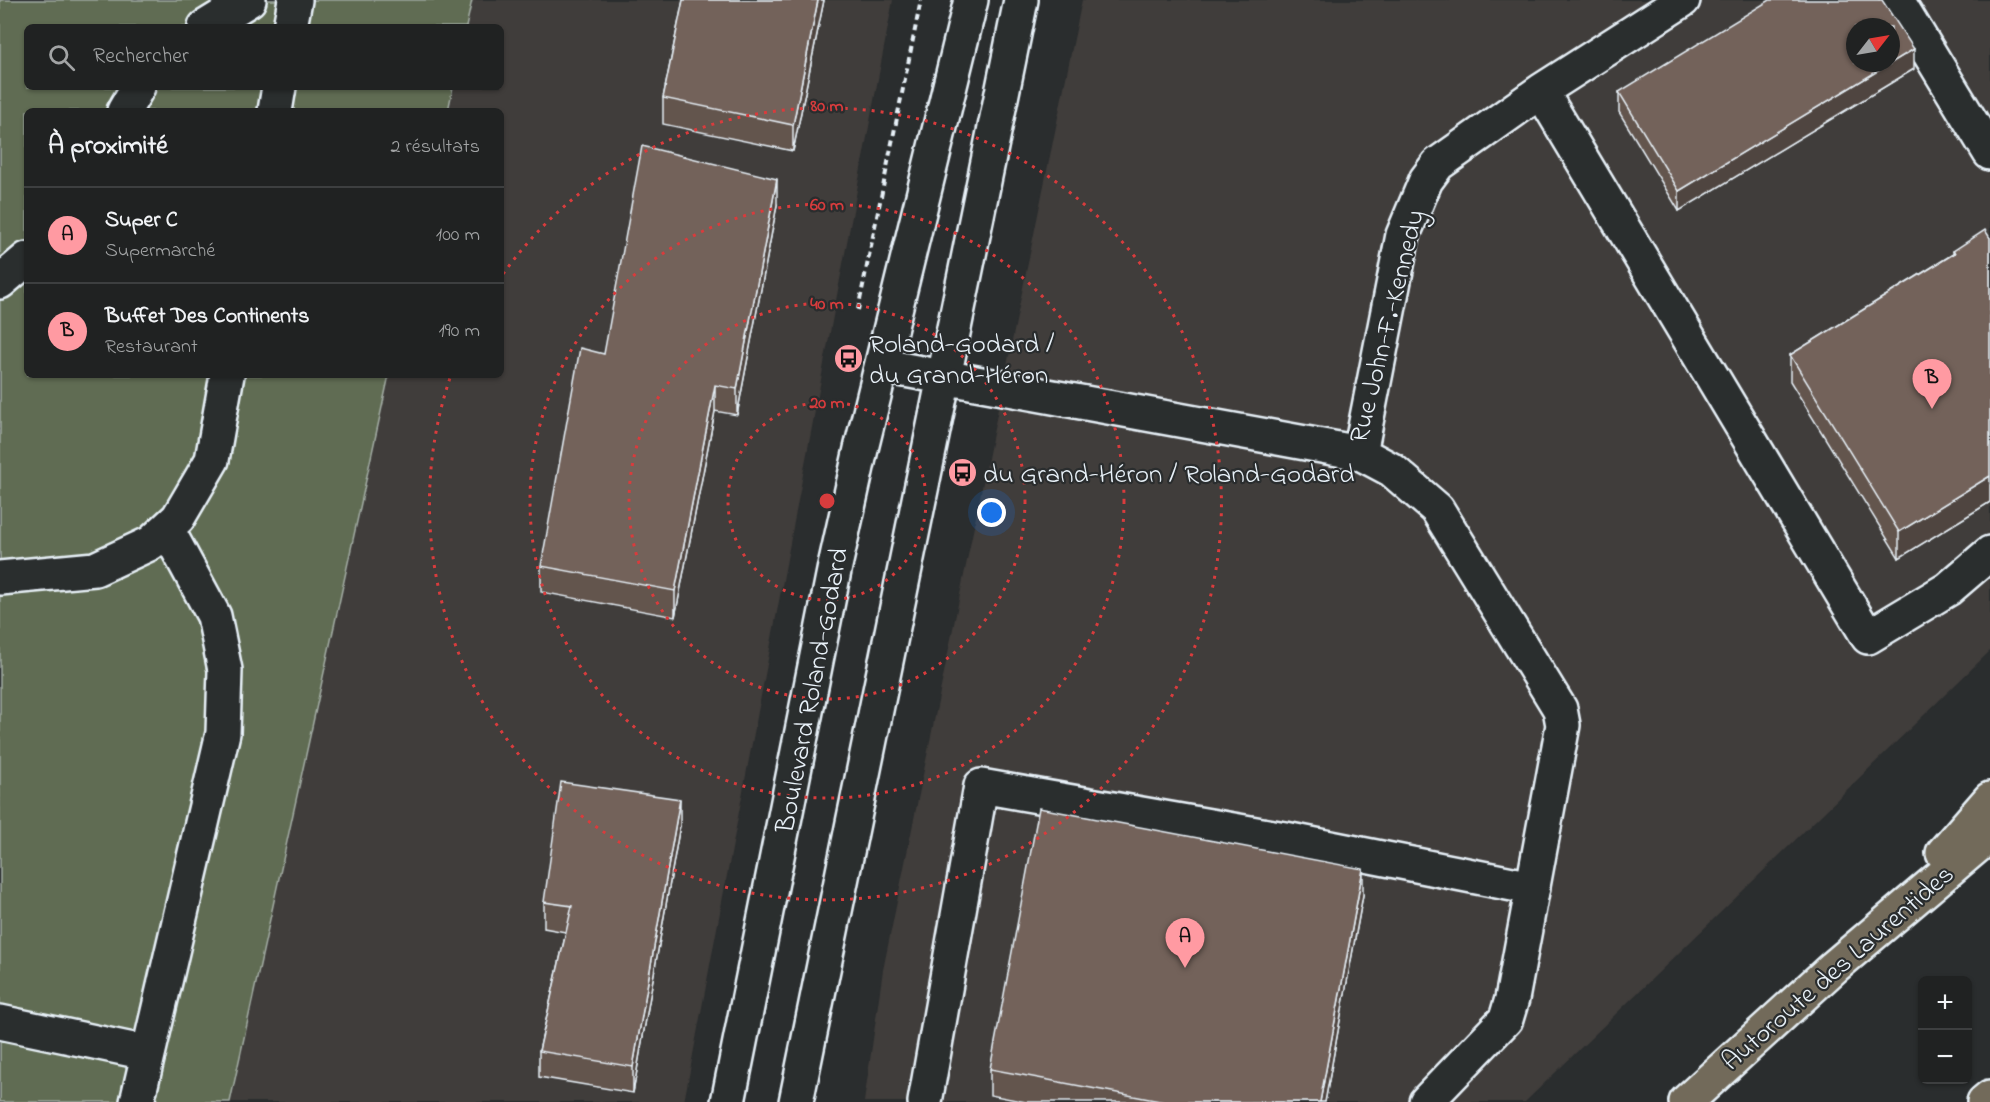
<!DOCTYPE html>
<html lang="fr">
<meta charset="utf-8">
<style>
:root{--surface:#202222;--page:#2d2f2f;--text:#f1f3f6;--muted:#a2a4a5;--line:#3d3f40;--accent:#ff9aa2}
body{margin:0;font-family:"Indie Flower",sans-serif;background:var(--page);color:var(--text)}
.controls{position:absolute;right:18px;bottom:18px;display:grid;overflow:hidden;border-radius:9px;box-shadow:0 2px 4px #0004}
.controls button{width:54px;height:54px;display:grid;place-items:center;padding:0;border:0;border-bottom:2px solid var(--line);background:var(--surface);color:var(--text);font:30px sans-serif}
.compass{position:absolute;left:1846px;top:18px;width:54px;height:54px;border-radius:50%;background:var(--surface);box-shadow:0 2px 4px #0004;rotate:59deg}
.you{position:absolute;left:992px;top:513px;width:21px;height:21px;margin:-15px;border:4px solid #fff;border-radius:50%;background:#1a73e8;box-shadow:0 0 0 9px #1a73e833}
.badge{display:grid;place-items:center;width:39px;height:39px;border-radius:50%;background:var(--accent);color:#111;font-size:20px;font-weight:700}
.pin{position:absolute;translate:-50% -50px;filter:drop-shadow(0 2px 3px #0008)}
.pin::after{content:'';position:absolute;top:32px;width:21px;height:18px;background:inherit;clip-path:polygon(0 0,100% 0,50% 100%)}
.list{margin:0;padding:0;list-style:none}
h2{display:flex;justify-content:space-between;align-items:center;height:78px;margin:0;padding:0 24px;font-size:26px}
h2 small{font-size:20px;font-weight:400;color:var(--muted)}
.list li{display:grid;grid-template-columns:39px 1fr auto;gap:18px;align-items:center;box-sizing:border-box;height:96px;padding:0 24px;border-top:2px solid var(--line)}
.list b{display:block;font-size:22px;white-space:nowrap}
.list p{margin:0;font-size:20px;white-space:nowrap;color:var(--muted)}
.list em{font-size:20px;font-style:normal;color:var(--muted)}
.icon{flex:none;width:33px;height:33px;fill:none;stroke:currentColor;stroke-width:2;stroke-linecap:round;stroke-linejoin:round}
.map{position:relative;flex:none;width:1990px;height:1102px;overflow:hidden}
.search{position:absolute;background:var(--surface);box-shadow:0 2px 4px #0004;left:24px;top:24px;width:480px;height:66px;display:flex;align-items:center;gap:15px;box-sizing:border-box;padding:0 21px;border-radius:9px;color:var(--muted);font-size:22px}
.panel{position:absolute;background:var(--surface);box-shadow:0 2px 4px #0004;left:24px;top:108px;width:480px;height:270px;border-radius:9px}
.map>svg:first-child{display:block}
.built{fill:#403d3b;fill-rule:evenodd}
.green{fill:#616c53;stroke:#a4aea6;stroke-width:1.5}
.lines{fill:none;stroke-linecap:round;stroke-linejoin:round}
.minor-casing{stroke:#e8f1f8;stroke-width:38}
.highway-casing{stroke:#e8f1f8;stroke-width:38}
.path{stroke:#e8f1f8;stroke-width:4;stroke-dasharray:6 4.5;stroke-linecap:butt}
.minor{stroke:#2a2d2e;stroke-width:33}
.highway{stroke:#726b5a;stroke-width:33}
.wall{fill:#63544d;stroke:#e8f1f8;stroke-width:1.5}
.shaded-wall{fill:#50453f;stroke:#e8f1f8;stroke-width:1.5}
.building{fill:#73625a;stroke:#e8f1f8;stroke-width:1.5;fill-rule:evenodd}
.ring{fill:none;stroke:#d83c3d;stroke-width:3;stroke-dasharray:3 6}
.labels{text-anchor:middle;stroke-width:4.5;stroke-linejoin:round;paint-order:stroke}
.street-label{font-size:27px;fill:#e8f1f8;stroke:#2a2d2e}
.poi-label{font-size:27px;fill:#e8f1f8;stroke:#2a2d2e;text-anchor:start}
.centre{fill:#d83c3d;stroke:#2a2d2e;stroke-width:3}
.ring-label{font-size:18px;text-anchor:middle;font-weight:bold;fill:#d83c3d;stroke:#2a2d2e;stroke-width:4.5;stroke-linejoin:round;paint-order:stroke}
</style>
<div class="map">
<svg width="1990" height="1102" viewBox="0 0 1990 1102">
<rect width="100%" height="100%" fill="#2a2d2e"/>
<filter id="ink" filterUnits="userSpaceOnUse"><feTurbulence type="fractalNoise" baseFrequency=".0167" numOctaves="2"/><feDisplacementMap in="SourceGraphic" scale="12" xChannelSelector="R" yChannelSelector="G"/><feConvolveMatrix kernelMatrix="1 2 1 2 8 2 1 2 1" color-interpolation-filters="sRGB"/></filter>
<g filter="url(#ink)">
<path class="built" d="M 472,0 L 893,0 L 684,1102 L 227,1102 L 389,375 L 501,375 L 501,111 L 448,111 L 453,87 L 501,87 L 501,27 L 466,27 Z
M 1082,0 L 1990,0 L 1990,651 L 1525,1102 L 864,1102 L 883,970 ZM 1855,27 L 1891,27 L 1891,63 L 1855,63 Z"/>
<path class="green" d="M 0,0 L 472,0 L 466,27 L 27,27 L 27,87 L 453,87 L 448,111 L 27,111 L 27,375 L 389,375 L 230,1102 L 0,1102 Z"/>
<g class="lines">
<defs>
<path id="minor" d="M 1897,0 L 1990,153
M 205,27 L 249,0
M 290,27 L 295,0
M 1541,91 L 1868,637 L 1948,589 L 1990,553
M 124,111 L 138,87
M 275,111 L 279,87
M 0,282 L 27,259
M 883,366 L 1360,453 L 1403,235 L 1426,180 L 1438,164 L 1541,91 L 1683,0
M 1360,453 L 1392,470 L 1437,509 L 1560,709 L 1563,725 L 1512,999 L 1506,1019 L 1426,1102
M 0,578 L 95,569 L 151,543 L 178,518 L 212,460 L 227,375
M 0,1022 L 147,1053
M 137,1102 L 223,733 L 225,670 L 214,616 L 167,529
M 728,1102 L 835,566 L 861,449 L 971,0
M 796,1102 L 1021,0
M 925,1102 L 981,786 L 1285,839 L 1533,888"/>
<path id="highway" d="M 1943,853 L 1990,799
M 1686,1102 L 1834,967 L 1990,835
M 1984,1102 L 1990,1097"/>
</defs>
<use href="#minor" class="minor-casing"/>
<use href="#highway" class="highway-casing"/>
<path class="path" d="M 858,310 L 921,0"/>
<use href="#minor" class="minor"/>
<use href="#highway" class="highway"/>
</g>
<path class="wall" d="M 683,0 L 824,0 L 793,151 L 663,124 L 663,98 Z
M 1914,69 L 1679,211 L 1619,112 L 1619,92 Z
M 777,205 L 737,415 L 715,411 L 675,617 L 541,592 L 541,566 L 604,354 Z
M 1990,238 L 1990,502 L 1899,558 L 1790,381 L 1790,355 L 1953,254 L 1953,251 Z
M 680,825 L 633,1093 L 539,1077 L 539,1051 L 566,932 L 544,928 L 544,902 Z
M 1363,895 L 1325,1102 L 1026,1102 L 990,1095 L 990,1069 Z"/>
<path class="shaded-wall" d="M 818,0 L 824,0 L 793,151 L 793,125 Z
M 1914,49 L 1914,69 L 1679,211 L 1679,191 Z
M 777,179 L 777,205 L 737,415 L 737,389 Z
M 715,385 L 715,411 L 675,617 L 675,591 Z
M 1990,476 L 1990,502 L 1899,558 L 1899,532 Z
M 680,799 L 680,825 L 633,1093 L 633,1067 Z
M 1363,869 L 1363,895 L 1325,1102 L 1320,1102 Z"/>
<path class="building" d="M 683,0 L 818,0 L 793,125 L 663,98 Z
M 1770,0 L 1882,0 L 1914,49 L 1679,191 L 1619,92 ZM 1855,27 L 1891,27 L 1891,63 L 1855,63 Z
M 642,146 L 777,179 L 737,389 L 715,385 L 675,591 L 541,566 L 580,348 L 604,354 Z
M 1985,230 L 1990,238 L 1990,476 L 1899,532 L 1790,355 L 1955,253 L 1953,251 Z
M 561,782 L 680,799 L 633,1067 L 539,1051 L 572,906 L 544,902 Z
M 1039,808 L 1363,869 L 1320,1102 L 1165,1102 L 990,1069 Z"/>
</g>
<g class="ring">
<circle cx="827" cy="501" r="99"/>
<circle cx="827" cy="501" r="198"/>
<circle cx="827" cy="501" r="297"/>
<path d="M503 274A396 396 0 1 1 451 375"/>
</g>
<defs>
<symbol id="bus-disc" viewBox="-11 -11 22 22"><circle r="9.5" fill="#ff9aa2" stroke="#2a2d2e"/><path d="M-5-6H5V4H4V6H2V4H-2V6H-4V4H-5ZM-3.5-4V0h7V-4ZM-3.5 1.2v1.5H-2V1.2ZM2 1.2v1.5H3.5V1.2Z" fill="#111"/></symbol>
</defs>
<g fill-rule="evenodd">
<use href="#bus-disc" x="832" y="342" width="33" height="33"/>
<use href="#bus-disc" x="946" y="456" width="33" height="33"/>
</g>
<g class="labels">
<g class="street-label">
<text transform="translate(1386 326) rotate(-76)" y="9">Rue John-F.-Kennedy</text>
<text transform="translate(811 690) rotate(-79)" y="9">Boulevard Roland-Godard</text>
<text transform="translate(1837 967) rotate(-41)" y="9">Autoroute des Laurentides</text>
</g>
<g class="poi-label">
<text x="869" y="352">Roland-Godard /<tspan x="869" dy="31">du Grand-Héron</tspan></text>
<text x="983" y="482">du Grand-Héron / Roland-Godard</text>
</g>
</g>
<circle cx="827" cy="501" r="9" class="centre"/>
<g class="ring-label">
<text x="827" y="111">80 m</text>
<text x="827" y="210">60 m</text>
<text x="827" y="309">40 m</text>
<text x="827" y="408">20 m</text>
</g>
</svg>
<div class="controls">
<button>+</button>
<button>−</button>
</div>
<svg class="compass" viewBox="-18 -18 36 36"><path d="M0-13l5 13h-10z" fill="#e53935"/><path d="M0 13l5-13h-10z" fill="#a2a4a5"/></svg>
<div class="you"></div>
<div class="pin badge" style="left:1185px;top:968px">A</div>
<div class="pin badge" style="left:1932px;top:409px">B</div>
<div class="search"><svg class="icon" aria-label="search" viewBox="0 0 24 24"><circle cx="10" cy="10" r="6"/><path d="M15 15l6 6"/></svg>Rechercher</div>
<section class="panel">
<h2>À proximité<small>2 résultats</small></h2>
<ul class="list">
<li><span class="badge">A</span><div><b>Super C</b><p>Supermarché</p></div><em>100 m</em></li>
<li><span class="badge">B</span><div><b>Buffet Des Continents</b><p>Restaurant</p></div><em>190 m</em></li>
</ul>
</section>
</div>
